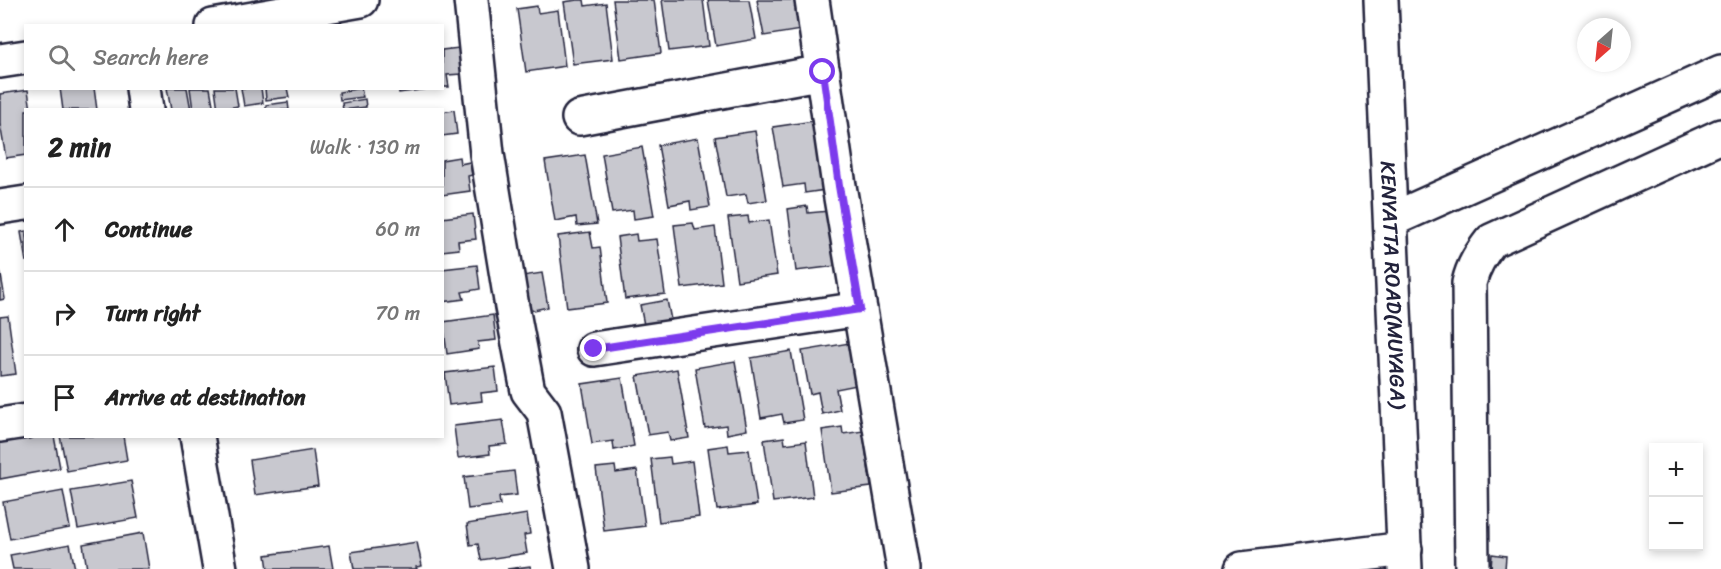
<!DOCTYPE html>
<meta charset="utf-8">
<style>
:root{--surface:#fff;--page:#f2f2f2;--text:#222;--muted:#767676;--line:#e0e0e0}
body{margin:0;font-family:Sriracha,sans-serif;background:var(--page);color:var(--text)}
.controls{position:absolute;right:18px;bottom:18px;display:grid;overflow:hidden;border-radius:0px;box-shadow:0 3px 9px #0003}
.controls button{width:54px;height:54px;display:grid;place-items:center;padding:0;border:0;border-bottom:2px solid var(--line);background:var(--surface);color:var(--text);font:30px sans-serif}
.compass{position:absolute;left:1577px;top:18px;width:54px;height:54px;border-radius:50%;background:var(--surface);box-shadow:0 3px 9px #0003;rotate:207deg}
.stop{position:absolute;width:18px;height:18px;margin:-14px;border:4px solid #7c3aed;border-radius:50%;background:#fff}
.stop.end{background:#7c3aed;border-color:#fff;box-shadow:0 2px 6px #0008}
.list{margin:0;padding:0;list-style:none}
h2{display:flex;justify-content:space-between;align-items:center;height:78px;margin:0;padding:0 24px;font-size:26px}
h2 small{font-size:20px;font-weight:400;color:var(--muted)}
.list li{display:grid;grid-template-columns:39px 1fr auto;gap:18px;align-items:center;box-sizing:border-box;height:84px;padding:0 24px;border-top:2px solid var(--line)}
.list b{display:block;font-size:22px;white-space:nowrap}
.list em{font-size:20px;font-style:normal;color:var(--muted)}
.icon{flex:none;width:33px;height:33px;fill:none;stroke:currentColor;stroke-width:2;stroke-linecap:round;stroke-linejoin:round}
.map{position:relative;flex:none;width:1721px;height:569px;overflow:hidden}
.search{position:absolute;background:var(--surface);box-shadow:0 3px 9px #0003;left:24px;top:24px;width:420px;height:66px;display:flex;align-items:center;gap:15px;box-sizing:border-box;padding:0 21px;border-radius:0px;color:var(--muted);font-size:22px}
.panel{position:absolute;background:var(--surface);box-shadow:0 3px 9px #0003;left:24px;top:108px;width:420px;height:330px;border-radius:0px}
.map>svg:first-child{display:block}
.building{fill:#c8c8cf;stroke:#22223b;stroke-width:1.5}
.lines{fill:none;stroke-linecap:round;stroke-linejoin:round}
.minor-casing{stroke:#22223b;stroke-width:38}
.major-casing{stroke:#22223b;stroke-width:38}
.minor{stroke:#fff;stroke-width:33}
.major{stroke:#fff;stroke-width:33}
.route{stroke:#7c3aed;stroke-width:8}
.labels{text-anchor:middle;stroke-width:6;stroke-linejoin:round;paint-order:stroke}
.street-label{font-size:21px;fill:#22223b;stroke:#fff}
</style>
<div class="map">
<svg width="1721" height="569" viewBox="0 0 1721 569">
<rect width="100%" height="100%" fill="#fff"/>
<filter id="ink" filterUnits="userSpaceOnUse"><feTurbulence type="fractalNoise" baseFrequency=".0167" numOctaves="2"/><feDisplacementMap in="SourceGraphic" scale="12" xChannelSelector="R" yChannelSelector="G"/><feConvolveMatrix kernelMatrix="1 2 1 2 8 2 1 2 1" color-interpolation-filters="sRGB"/></filter>
<g filter="url(#ink)">
<path class="building" d="M 577,0 L 584,0 L 585,6 L 606,3 L 613,59 L 573,64 L 564,2 Z
M 613,0 L 654,0 L 661,53 L 621,59 Z
M 662,0 L 703,0 L 709,46 L 669,51 Z
M 708,0 L 749,0 L 756,39 L 716,46 Z
M 757,0 L 796,0 L 801,30 L 764,36 Z
M 537,6 L 538,13 L 558,10 L 565,66 L 526,72 L 517,9 Z
M 459,48 L 462,74 L 447,75 L 449,87 L 442,87 L 442,50 Z
M 60,88 L 94,88 L 97,110 L 63,110 Z
M 167,88 L 187,88 L 191,110 L 171,110 Z
M 190,88 L 210,88 L 214,110 L 193,110 Z
M 215,88 L 235,88 L 238,106 L 218,110 Z
M 241,88 L 261,88 L 263,103 L 244,106 Z
M 265,88 L 287,88 L 289,97 L 266,100 Z
M 361,88 L 363,97 L 340,100 L 339,92 Z
M 398,88 L 435,88 L 399,93 Z
M 28,90 L 31,110 L 26,110 L 26,155 L 6,158 L 0,124 L 0,94 Z
M 365,99 L 366,107 L 343,110 L 342,103 Z
M 288,102 L 289,110 L 266,110 L 266,105 Z
M 454,110 L 457,134 L 442,136 L 442,112 Z
M 813,121 L 825,190 L 805,193 L 804,184 L 783,187 L 773,127 Z
M 755,131 L 767,200 L 748,203 L 746,194 L 726,197 L 715,137 Z
M 698,138 L 710,207 L 691,210 L 690,201 L 669,205 L 658,145 Z
M 642,147 L 654,216 L 634,219 L 633,210 L 612,213 L 602,154 Z
M 585,155 L 597,224 L 577,226 L 576,217 L 555,221 L 545,161 Z
M 459,157 L 460,164 L 470,162 L 472,175 L 468,176 L 470,191 L 442,195 L 442,160 Z
M 807,206 L 808,213 L 829,211 L 836,266 L 796,271 L 788,209 Z
M 473,214 L 476,239 L 458,241 L 459,249 L 442,251 L 442,218 Z
M 748,216 L 749,223 L 769,220 L 777,275 L 737,281 L 728,218 Z
M 693,223 L 695,230 L 715,227 L 722,283 L 682,288 L 674,225 Z
M 26,231 L 26,262 L 21,232 Z
M 590,232 L 593,248 L 600,247 L 607,303 L 567,308 L 558,236 Z
M 636,234 L 637,241 L 657,239 L 665,294 L 625,299 L 617,237 Z
M 477,265 L 480,289 L 462,292 L 464,299 L 442,302 L 442,269 Z
M 0,269 L 5,299 L 0,300 Z
M 542,273 L 548,307 L 529,311 L 522,276 Z
M 667,300 L 671,320 L 644,325 L 640,305 Z
M 493,315 L 496,340 L 478,342 L 479,349 L 447,354 L 443,322 Z
M 8,316 L 16,374 L 0,376 L 0,317 Z
M 855,342 L 862,384 L 836,389 L 840,410 L 822,414 L 818,392 L 810,394 L 802,351 Z
M 791,351 L 803,420 L 784,423 L 782,414 L 761,418 L 751,358 Z
M 735,361 L 747,430 L 727,434 L 726,425 L 705,428 L 695,368 Z
M 495,367 L 498,391 L 481,393 L 482,401 L 449,405 L 445,373 Z
M 677,369 L 689,438 L 670,441 L 668,432 L 648,435 L 637,376 Z
M 622,378 L 634,446 L 614,450 L 613,441 L 592,444 L 582,384 Z
M 503,420 L 507,444 L 489,446 L 490,454 L 458,458 L 454,426 Z
M 842,427 L 843,434 L 863,431 L 871,487 L 831,492 L 822,430 Z
M 26,436 L 54,436 L 60,468 L 0,479 L 0,440 Z
M 60,436 L 123,436 L 127,460 L 67,471 Z
M 784,437 L 785,444 L 806,441 L 813,497 L 773,502 L 764,440 Z
M 728,445 L 729,452 L 749,450 L 757,505 L 717,510 L 708,448 Z
M 313,450 L 318,486 L 255,495 L 250,460 Z
M 670,457 L 671,464 L 692,461 L 699,517 L 659,522 L 651,459 Z
M 615,466 L 616,473 L 637,470 L 645,526 L 604,531 L 596,468 Z
M 514,471 L 517,495 L 499,497 L 500,505 L 468,509 L 464,477 Z
M 131,481 L 138,518 L 78,529 L 71,491 Z
M 63,491 L 70,528 L 10,539 L 3,502 Z
M 527,514 L 530,534 L 524,535 L 527,553 L 481,560 L 478,544 L 470,545 L 467,524 Z
M 143,533 L 149,569 L 87,569 L 83,544 Z
M 417,542 L 422,566 L 416,567 L 417,569 L 354,569 L 351,552 Z
M 70,544 L 75,569 L 13,569 L 10,555 Z
M 329,546 L 333,569 L 268,569 L 266,555 Z
M 1492,554 L 1506,556 L 1505,569 L 1491,569 Z
M 530,566 L 531,569 L 507,569 Z"/>
<g class="lines">
<defs>
<path id="minor" d="M 471,0 L 487,154 L 512,307 L 528,391 L 544,412 L 573,569
M 812,0 L 839,186 L 904,569
M 213,26 L 361,0
M 0,61 L 26,57
M 143,88 L 146,110
M 579,118 L 823,72
M 0,207 L 26,203
M 1391,220 L 1721,72
M 594,349 L 860,309
M 0,425 L 26,421
M 197,436 L 220,569
M 1242,569 L 1405,549
M 1472,569 L 1469,283 C 1473,266 1481,254 1491,241 L 1721,136"/>
<g id="major">
<path id="s1" d="M 1381,0 L 1405,569"/>
</g>
</defs>
<use href="#minor" class="minor-casing"/>
<use href="#major" class="major-casing"/>
<use href="#minor" class="minor"/>
<use href="#major" class="major"/>
</g>
</g>
<g class="lines" filter="url(#ink)">
<path class="route" d="M 594,349 L 860,309 L 839,186 L 823,72"/>
</g>
<g class="labels">
<g class="street-label">
<text dy="7" stroke="none"><textPath href="#s1" startOffset="285">KENYATTA ROAD(MUYAGA)</textPath></text>
</g>
</g>
</svg>
<div class="controls">
<button>+</button>
<button>−</button>
</div>
<svg class="compass" viewBox="-18 -18 36 36"><path d="M0-13l5 13h-10z" fill="#e53935"/><path d="M0 13l5-13h-10z" fill="#767676"/></svg>
<div class="stop" style="left:823px;top:72px"></div>
<div class="stop end" style="left:594px;top:349px"></div>
<div class="search"><svg class="icon" aria-label="search" viewBox="0 0 24 24"><circle cx="10" cy="10" r="6"/><path d="M15 15l6 6"/></svg>Search here</div>
<section class="panel">
<h2>2 min<small>Walk · 130 m</small></h2>
<ul class="list">
<li><svg class="icon" aria-label="ahead" viewBox="0 0 24 24"><path d="M12 20V5M6 11l6-6 6 6"/></svg><div><b>Continue</b></div><em>60 m</em></li>
<li><svg class="icon" aria-label="right" viewBox="0 0 24 24"><path d="M7 20v-9h11M14 6l5 5-5 5"/></svg><div><b>Turn right</b></div><em>70 m</em></li>
<li><svg class="icon" aria-label="arrive" viewBox="0 0 24 24"><path d="M6 21V4h12l-3 4 3 4H6"/></svg><div><b>Arrive at destination</b></div></li>
</ul>
</section>
</div>
